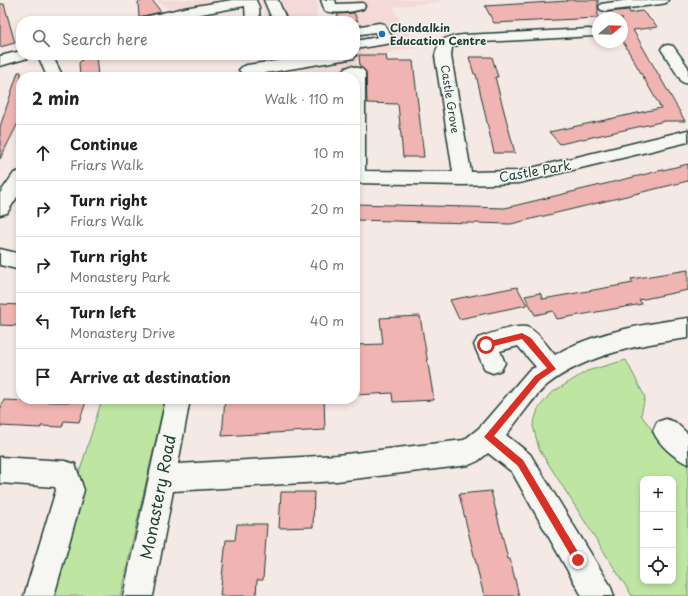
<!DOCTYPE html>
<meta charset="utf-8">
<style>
:root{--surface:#fff;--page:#f2f2f2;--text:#222;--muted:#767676;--line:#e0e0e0}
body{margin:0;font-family:"Playpen Sans",sans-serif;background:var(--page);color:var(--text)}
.controls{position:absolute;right:12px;bottom:12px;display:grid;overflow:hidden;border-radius:8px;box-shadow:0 2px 6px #0003}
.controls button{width:36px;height:36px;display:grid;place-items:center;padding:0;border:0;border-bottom:1px solid var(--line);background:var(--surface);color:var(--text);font:20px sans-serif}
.compass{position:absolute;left:592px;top:12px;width:36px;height:36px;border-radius:50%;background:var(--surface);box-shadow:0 2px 6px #0003;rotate:71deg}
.stop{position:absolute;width:12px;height:12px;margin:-9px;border:3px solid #d93025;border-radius:50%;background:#fff}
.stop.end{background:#d93025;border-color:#fff;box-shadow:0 1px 4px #0008}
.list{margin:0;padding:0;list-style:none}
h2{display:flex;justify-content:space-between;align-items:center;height:52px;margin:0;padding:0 16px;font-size:17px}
h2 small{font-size:13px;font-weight:400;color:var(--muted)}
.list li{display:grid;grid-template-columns:26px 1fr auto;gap:12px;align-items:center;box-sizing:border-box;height:56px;padding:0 16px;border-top:1px solid var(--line)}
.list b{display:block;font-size:15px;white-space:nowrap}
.list p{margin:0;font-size:13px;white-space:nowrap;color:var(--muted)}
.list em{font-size:13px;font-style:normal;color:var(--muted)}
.icon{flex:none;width:22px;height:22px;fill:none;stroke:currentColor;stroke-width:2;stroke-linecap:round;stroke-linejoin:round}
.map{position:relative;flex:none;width:688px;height:596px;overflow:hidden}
.search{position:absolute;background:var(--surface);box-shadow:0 2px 6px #0003;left:16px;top:16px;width:344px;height:44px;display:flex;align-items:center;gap:10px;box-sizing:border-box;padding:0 14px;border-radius:16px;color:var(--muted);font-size:15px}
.panel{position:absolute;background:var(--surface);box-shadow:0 2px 6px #0003;left:16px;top:72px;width:344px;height:332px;border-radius:16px}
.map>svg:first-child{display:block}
.built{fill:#f4d9d6}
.green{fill:#bee6a2;stroke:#6e926b;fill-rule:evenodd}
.building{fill:#f0b5b2;stroke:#1f3d34}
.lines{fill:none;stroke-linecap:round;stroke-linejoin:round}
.minor-casing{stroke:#1f3d34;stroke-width:3}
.minor{fill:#f6f6f2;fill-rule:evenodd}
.route{fill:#d93025}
.poi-dot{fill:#1f6fb2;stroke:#f6f6f2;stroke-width:1.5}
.labels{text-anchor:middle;stroke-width:3;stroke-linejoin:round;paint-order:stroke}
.far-poi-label{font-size:11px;font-weight:bold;fill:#1f3d34;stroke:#f6f6f2;text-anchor:start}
.far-street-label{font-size:11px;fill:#1f3d34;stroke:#f6f6f2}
.street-label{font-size:13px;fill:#1f3d34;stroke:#f6f6f2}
.near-street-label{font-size:16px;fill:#1f3d34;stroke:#f6f6f2}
</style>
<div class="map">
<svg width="688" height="596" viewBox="0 0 688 596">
<rect width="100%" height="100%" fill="#f5e9e5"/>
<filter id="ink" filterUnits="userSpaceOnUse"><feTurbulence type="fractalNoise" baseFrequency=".025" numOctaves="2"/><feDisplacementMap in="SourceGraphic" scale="8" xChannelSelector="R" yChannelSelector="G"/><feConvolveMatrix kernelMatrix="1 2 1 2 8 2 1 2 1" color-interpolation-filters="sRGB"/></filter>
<g filter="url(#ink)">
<path class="built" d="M 156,0 L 218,0 L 168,9 Z
M 259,0 L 316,0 L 318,6 L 316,19 L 360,11 L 357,0 L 439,0 L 440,2 L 393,7 L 416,48 L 357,57 L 359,169 L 355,169 L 355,77 L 292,77 L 294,66 L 262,71 L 262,55 L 355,55 L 355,21 L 264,21 L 265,11 Z"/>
<path class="green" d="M 626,360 L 645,397 L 641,415 L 667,450 L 688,461 L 688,596 L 632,596 L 539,449 L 533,426 L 538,409 L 550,394 L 587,371 ZM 643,479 L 673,479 L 673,581 L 643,581 Z
M 102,399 L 165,399 L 120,596 L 49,596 L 78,477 Z"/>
<path class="building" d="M 146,0 L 152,0 L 161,12 L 139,17 L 138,2 Z
M 567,0 L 598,0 L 598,18 L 494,23 L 485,6 L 568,1 Z
M 0,4 L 4,4 L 15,43 L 0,47 Z
M 629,10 L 630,13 L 642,11 L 658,27 L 633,30 L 685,121 L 665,121 L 560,144 L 549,132 L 661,108 L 622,40 L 622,18 L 609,18 L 606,12 Z
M 354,13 L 358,21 L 340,21 L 337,14 Z
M 87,55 L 96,55 L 98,77 L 80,77 L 79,63 Z
M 359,55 L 386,55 L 387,61 L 413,61 L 424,157 L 403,157 L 398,104 L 367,103 L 366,72 L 360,67 Z
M 469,57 L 492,57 L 498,77 L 495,77 L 515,153 L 494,153 L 476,74 L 474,74 Z
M 18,72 L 21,72 L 21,117 L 0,159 L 0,127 Z
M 688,164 L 688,181 L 511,224 L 355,220 L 355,204 L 505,208 Z
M 688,270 L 688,290 L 639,300 L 642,304 L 557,319 L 553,311 L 535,315 L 525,296 L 540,293 L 543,299 L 633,283 L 631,279 Z
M 517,287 L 527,305 L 459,319 L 450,300 Z
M 0,304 L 21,305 L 21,326 L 0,325 Z
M 420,316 L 434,400 L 393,402 L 392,393 L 355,395 L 355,345 L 383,344 L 380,318 Z
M 225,399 L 324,399 L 325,430 L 222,436 Z
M 4,400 L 57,402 L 86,402 L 79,422 L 64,421 L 62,427 L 41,426 L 41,428 L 0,426 L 0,410 Z
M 491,491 L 508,559 L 510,559 L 519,596 L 484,596 L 459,494 Z
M 281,492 L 314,492 L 313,527 L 279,528 Z
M 237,524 L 267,524 L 263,580 L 257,580 L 256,596 L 220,596 L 226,540 L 235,540 Z"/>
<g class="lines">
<defs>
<path id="minor" d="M 232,0 L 256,0 L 259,7 L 260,21 L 246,21 L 245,6 L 163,21 L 138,21 L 140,18 L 184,8 Z
M 264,0 L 278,0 L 287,21 L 273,21 Z
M 321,0 L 335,0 L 336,4 L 363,3 L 365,6 L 363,9 C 352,12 336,14 325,11 Z
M 629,0 L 668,0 L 666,3 L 661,4 L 606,11 L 601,10 L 599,7 L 601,4 Z
M 379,23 L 384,24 L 394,40 L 392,43 L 355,49 L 355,41 L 378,37 L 375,32 L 355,35 L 355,27 Z
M 589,29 L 594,30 L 596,33 L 594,36 L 464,43 L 452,47 L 451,56 L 471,172 L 519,171 L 688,130 L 688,142 L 519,183 L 463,185 L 355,183 L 355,77 L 349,77 L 349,75 L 346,74 L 343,71 L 346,68 L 351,66 L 362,69 L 365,72 L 365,171 L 453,172 L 435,56 C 439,37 446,37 464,35 Z
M 668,45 L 673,46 L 688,67 L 688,84 L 682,82 L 661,49 L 663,46 Z
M 21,51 L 21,55 L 30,55 L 28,58 L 0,66 L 0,56 Z
M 355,53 L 356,55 L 354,58 L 349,59 L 260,74 L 242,73 L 239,70 L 242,67 L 247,65 L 320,55 L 355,55 Z
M 38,55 L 52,55 L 63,77 L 47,77 Z
M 21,171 L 21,191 L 7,213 L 0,215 L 0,193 L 14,173 Z
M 0,249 L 21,254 L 21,270 L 0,265 Z
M 688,318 L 688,338 C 641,344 585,355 547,385 C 534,396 518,421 506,435 L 530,454 L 610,585 L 614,596 L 582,596 L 512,472 L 488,453 L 478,461 L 469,465 L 337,481 L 173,491 L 153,596 L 123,596 L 166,399 L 190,399 L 178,464 L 337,455 L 464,440 L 479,428 L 529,370 L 536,367 L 518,346 L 500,351 L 505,363 L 501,370 L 493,373 L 485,370 L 474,345 L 478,338 C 489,334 518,323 529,328 C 539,333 547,346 555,355 C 588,334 649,323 688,318 Z
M 666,419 L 675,422 L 688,434 L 688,464 C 674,458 659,445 653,431 L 657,422 Z
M 0,457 L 65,461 L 75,464 L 84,490 L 54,596 L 24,596 L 56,490 L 55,487 L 0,483 Z"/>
</defs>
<use href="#minor" class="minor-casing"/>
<use href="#minor" class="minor"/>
</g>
</g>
<path class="route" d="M 522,333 L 531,338 L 556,369 L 540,380 L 494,436 L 523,460 L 581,557 L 582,560 L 578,564 L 575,563 L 518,466 L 484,437 L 535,376 L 547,368 L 522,339 L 486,348 L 483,345 L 486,342 Z"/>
<circle class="poi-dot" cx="382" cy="34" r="4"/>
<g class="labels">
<g class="far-poi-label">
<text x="390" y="32">Clondalkin<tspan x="390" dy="13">Education Centre</tspan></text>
</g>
<g class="far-street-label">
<text transform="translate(450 99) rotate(81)" y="4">Castle Grove</text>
</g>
<g class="street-label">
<text transform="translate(535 171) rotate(-10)" y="5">Castle Park</text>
</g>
<g class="near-street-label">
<text transform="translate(158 497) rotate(-79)" y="6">Monastery Road</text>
</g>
</g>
</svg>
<div class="controls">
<button>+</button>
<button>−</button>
<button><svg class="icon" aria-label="locate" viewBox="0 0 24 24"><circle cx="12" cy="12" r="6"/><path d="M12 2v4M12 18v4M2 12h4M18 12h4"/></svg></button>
</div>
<svg class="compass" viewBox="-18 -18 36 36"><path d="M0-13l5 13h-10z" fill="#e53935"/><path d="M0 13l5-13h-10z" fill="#767676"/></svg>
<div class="stop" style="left:486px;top:345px"></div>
<div class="stop end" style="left:578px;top:560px"></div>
<div class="search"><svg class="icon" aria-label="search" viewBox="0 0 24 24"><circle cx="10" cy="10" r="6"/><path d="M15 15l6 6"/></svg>Search here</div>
<section class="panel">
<h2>2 min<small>Walk · 110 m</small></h2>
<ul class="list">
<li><svg class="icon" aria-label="ahead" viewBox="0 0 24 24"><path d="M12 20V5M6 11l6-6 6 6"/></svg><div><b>Continue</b><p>Friars Walk</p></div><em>10 m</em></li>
<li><svg class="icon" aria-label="right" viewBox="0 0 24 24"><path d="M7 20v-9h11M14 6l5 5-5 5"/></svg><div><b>Turn right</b><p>Friars Walk</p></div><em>20 m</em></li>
<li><svg class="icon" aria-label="right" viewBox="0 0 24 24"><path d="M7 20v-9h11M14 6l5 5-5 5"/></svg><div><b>Turn right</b><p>Monastery Park</p></div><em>40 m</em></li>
<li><svg class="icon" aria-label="left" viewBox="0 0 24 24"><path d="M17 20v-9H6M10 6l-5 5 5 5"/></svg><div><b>Turn left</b><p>Monastery Drive</p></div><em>40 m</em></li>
<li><svg class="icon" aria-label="arrive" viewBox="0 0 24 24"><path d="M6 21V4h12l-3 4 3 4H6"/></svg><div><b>Arrive at destination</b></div></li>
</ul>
</section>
</div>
